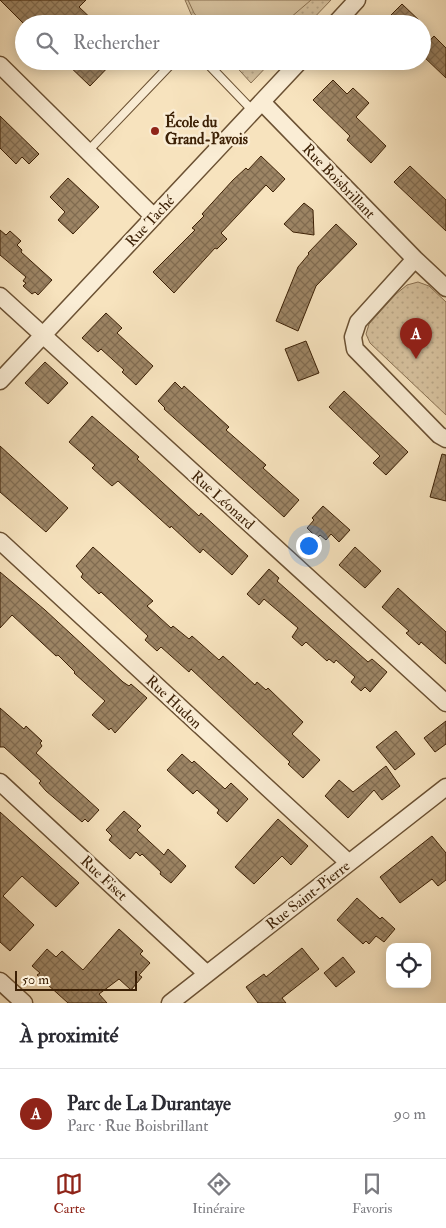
<!DOCTYPE html>
<html lang="fr">
<meta charset="utf-8">
<style>
:root{--surface:#fff;--page:#f2f2f3;--text:#2b2b33;--muted:#7c7c81;--line:#e1e1e2;--accent:#8f2418}
body{margin:0;font-family:"IM FELL Double Pica",serif;background:var(--page);color:var(--text)}
.controls{position:absolute;right:15px;bottom:15px;display:grid;overflow:hidden;border-radius:10px;box-shadow:0 2px 12px #0003}
.controls button{width:45px;height:45px;display:grid;place-items:center;padding:0;border:0;border-bottom:1px solid var(--line);background:var(--surface);color:var(--text);font:25px sans-serif}
.scale{position:absolute;left:15px;bottom:12px;width:122px;box-sizing:border-box;padding-left:5px;border:2px solid #3c2005;border-top:0;font-size:14px;line-height:18px;white-space:nowrap;color:#3c2005;-webkit-text-stroke:4px #faedd5;paint-order:stroke}
.you{position:absolute;left:308px;top:545px;width:18px;height:18px;margin:-12px;border:4px solid #fff;border-radius:50%;background:#1a73e8;box-shadow:0 0 0 8px #1a73e833}
.badge{display:grid;place-items:center;width:32px;height:32px;border-radius:50%;background:var(--accent);color:#fff;font-size:16px;font-weight:700}
.pin{position:absolute;translate:-50% -41px;filter:drop-shadow(0 1px 2px #0008)}
.pin::after{content:'';position:absolute;top:26px;width:18px;height:15px;background:inherit;clip-path:polygon(0 0,100% 0,50% 100%)}
.list{margin:0;padding:0;list-style:none}
h2{display:flex;justify-content:space-between;align-items:center;height:65px;margin:0;padding:0 20px;font-size:21px}
h2 small{font-size:16px;font-weight:400;color:var(--muted)}
.list li{display:grid;grid-template-columns:32px 1fr auto;gap:15px;align-items:center;box-sizing:border-box;height:90px;padding:0 20px;border-top:1px solid var(--line)}
.list b{display:block;font-size:19px;white-space:nowrap}
.list p{margin:0;font-size:16px;white-space:nowrap;color:var(--muted)}
.list em{font-size:16px;font-style:normal;color:var(--muted)}
.icon{flex:none;width:28px;height:28px;fill:none;stroke:currentColor;stroke-width:2;stroke-linecap:round;stroke-linejoin:round}
.map{position:relative;flex:none;width:446px;height:1003px;overflow:hidden}
.search{position:absolute;background:var(--surface);box-shadow:0 2px 12px #0003;left:15px;right:15px;top:15px;height:55px;display:flex;align-items:center;gap:12px;box-sizing:border-box;padding:0 18px;border-radius:28px;color:var(--muted);font-size:19px}
.sheet{height:155px;background:var(--surface)}
nav{display:flex;justify-content:space-around;align-items:center;box-sizing:border-box;height:70px;border-top:1px solid var(--line);background:var(--surface);font-size:14px;color:var(--muted)}
nav a{display:grid;justify-items:center;gap:2px}
nav .on{color:var(--accent)}
.map>svg:first-child{display:block}
.park{fill:url(#park-dots);stroke:#8a7152}
.pitch{fill:#d7c29f;stroke:#8a7152}
.building{fill:url(#building-cross-hatch);stroke:#3c2005}
.lines{fill:none;stroke-linecap:round;stroke-linejoin:round}
.service-casing{stroke:#6b5133;stroke-width:10}
.minor-casing{stroke:#6b5133;stroke-width:19}
.service{stroke:#faedd5;stroke-width:8}
.minor{stroke:#faedd5;stroke-width:16}
.poi-dot{fill:#8f2418;stroke:#faedd5;stroke-width:2}
.labels{text-anchor:middle;stroke-width:5;stroke-linejoin:round;paint-order:stroke}
.poi-label{font-size:15px;font-weight:bold;fill:#3c2005;stroke:#faedd5;text-anchor:start}
.street-label{font-size:15px;fill:#3c2005;stroke:#faedd5}
</style>
<div class="map">
<svg width="446" height="1003" viewBox="0 0 446 1003">
<defs>
<pattern id="park-dots" width="8" height="8" patternUnits="userSpaceOnUse" patternTransform="scale(1.25)"><rect width="8" height="8" fill="#d7c29f"/><path d="M2 2h.1M6 6h.1" fill="none" stroke="#b9a687" stroke-width="1.8" stroke-linecap="round"/></pattern>
<pattern id="building-cross-hatch" width="8" height="8" patternUnits="userSpaceOnUse" patternTransform="scale(1.25)"><rect width="8" height="8" fill="#9d8565"/><path d="M0 0l8 8M0 8l8-8" fill="none" stroke="#816c51"/></pattern>
</defs>
<rect width="100%" height="100%" fill="#f7e3be"/>
<filter id="stains"><feTurbulence type="fractalNoise" baseFrequency=".004" numOctaves="4"/><feColorMatrix values="0 0 0 0 .2 0 0 0 0 .09 0 0 0 0 .02 0 0 0 .5 -.17"/></filter>
<radialGradient id="worn" r=".72"><stop offset=".6" stop-color="#630" stop-opacity="0"/><stop offset="1" stop-color="#630" stop-opacity=".3"/></radialGradient>
<path class="park" d="M 185,0 L 331,0 L 308,24 L 198,24 L 191,14 Z
M 231,61 L 272,61 L 251,83 Z
M 418,282 L 429,286 L 446,302 L 446,415 L 370,343 L 366,334 L 369,324 L 396,294 L 407,285 Z"/>
<path class="pitch" d="M 188,0 L 311,0 L 283,24 L 203,24 L 194,13 Z"/>
<path class="building" d="M 0,0 L 86,0 L 79,7 L 97,24 L 24,24 Z
M 402,4 L 423,24 L 382,24 Z
M 434,36 L 446,48 L 446,78 L 422,55 L 422,49 Z
M 64,61 L 114,61 L 90,86 Z
M 333,80 L 347,94 L 353,88 L 369,103 L 356,117 L 386,146 L 371,163 L 347,140 L 350,136 L 313,100 Z
M 0,116 L 39,154 L 29,164 L 22,157 L 16,164 L 0,148 Z
M 261,156 L 285,179 L 273,192 L 266,185 L 221,233 L 227,239 L 217,249 L 215,248 L 174,293 L 153,272 L 195,230 L 192,228 L 204,216 L 202,214 L 233,180 L 246,168 L 248,170 Z
M 410,166 L 446,200 L 446,231 L 394,182 Z
M 68,178 L 99,207 L 73,234 L 58,220 L 65,212 L 50,197 Z
M 304,203 L 313,210 L 314,235 L 293,232 L 284,224 Z
M 336,224 L 357,244 L 316,286 L 298,331 L 276,321 L 298,267 L 309,254 L 308,253 Z
M 0,230 L 6,235 L 10,231 L 21,241 L 17,245 L 22,250 L 21,252 L 52,280 L 38,295 L 35,292 L 32,294 L 23,286 L 26,283 L 23,281 L 26,277 L 0,255 Z
M 106,313 L 122,328 L 117,333 L 153,366 L 136,385 L 122,372 L 124,370 L 101,349 L 98,352 L 82,338 Z
M 306,341 L 319,373 L 298,381 L 285,349 Z
M 45,362 L 68,383 L 48,404 L 25,383 Z
M 175,382 L 182,389 L 184,386 L 229,427 L 226,430 L 266,465 L 263,468 L 299,500 L 284,517 L 164,409 L 165,408 L 158,401 Z
M 344,391 L 408,452 L 386,475 L 373,463 L 380,456 L 329,407 Z
M 92,416 L 139,457 L 137,459 L 199,516 L 201,513 L 248,556 L 232,575 L 203,549 L 200,553 L 171,526 L 170,528 L 118,481 L 112,486 L 92,468 L 95,465 L 69,442 Z
M 0,446 L 68,508 L 46,532 L 0,492 Z
M 442,454 L 446,455 L 446,501 L 430,497 Z
M 323,506 L 350,530 L 339,542 L 331,534 L 326,540 L 320,535 L 317,538 L 307,528 L 314,520 L 312,518 Z
M 93,547 L 153,601 L 147,606 L 171,628 L 173,626 L 189,639 L 192,636 L 219,660 L 223,656 L 255,685 L 257,682 L 266,690 L 268,688 L 303,722 L 292,734 L 320,760 L 303,778 L 288,764 L 290,762 L 191,669 L 189,672 L 161,647 L 157,651 L 145,640 L 148,636 L 101,592 L 99,594 L 81,577 L 83,574 L 76,566 Z
M 355,547 L 381,571 L 365,588 L 339,565 Z
M 269,569 L 279,578 L 277,581 L 368,662 L 372,659 L 387,672 L 370,692 L 365,687 L 361,691 L 351,682 L 355,677 L 336,660 L 334,663 L 329,659 L 327,661 L 306,642 L 302,646 L 292,637 L 298,628 L 264,599 L 259,605 L 247,594 Z
M 0,572 L 45,610 L 123,682 L 129,686 L 131,684 L 147,698 L 115,733 L 111,728 L 109,730 L 92,715 L 105,701 L 74,673 L 75,672 L 58,655 L 56,656 L 12,615 L 0,628 Z
M 398,588 L 446,632 L 446,664 L 421,642 L 419,645 L 406,633 L 409,631 L 382,607 Z
M 0,708 L 24,729 L 26,726 L 42,741 L 40,743 L 42,746 L 36,753 L 99,810 L 88,822 L 85,819 L 82,822 L 46,791 L 39,783 L 41,781 L 4,747 L 0,747 Z
M 446,721 L 446,744 L 435,752 L 424,738 Z
M 396,731 L 415,754 L 395,770 L 376,747 Z
M 182,754 L 192,763 L 194,761 L 225,789 L 231,783 L 248,799 L 227,822 L 217,813 L 219,810 L 197,790 L 193,794 L 167,770 Z
M 386,766 L 400,786 L 382,800 L 374,790 L 348,818 L 325,796 L 339,780 L 353,792 Z
M 124,811 L 141,826 L 137,830 L 164,855 L 168,849 L 186,866 L 171,883 L 160,874 L 161,872 L 142,854 L 140,856 L 136,852 L 130,859 L 109,840 L 112,836 L 106,830 Z
M 0,812 L 79,883 L 56,907 L 22,876 L 3,896 L 34,925 L 10,951 L 0,942 Z
M 278,819 L 308,846 L 291,865 L 282,856 L 254,884 L 235,867 Z
M 432,836 L 446,853 L 446,880 L 438,886 L 432,879 L 400,903 L 380,877 Z
M 357,898 L 380,919 L 382,917 L 395,929 L 384,942 L 376,936 L 369,944 L 366,941 L 363,944 L 337,920 Z
M 119,929 L 143,951 L 140,954 L 150,963 L 139,975 L 142,977 L 131,990 L 119,979 L 99,994 L 107,1003 L 68,1003 L 37,975 L 40,973 L 32,966 L 47,949 L 56,957 L 62,951 L 83,970 Z
M 302,948 L 319,969 L 282,998 L 286,1003 L 258,1003 L 246,987 L 264,974 L 266,977 Z
M 343,957 L 355,972 L 336,987 L 324,973 Z"/>
<g class="lines">
<defs>
<path id="service" d="M 205,61 L 253,111
M 88,151 L 174,61"/>
<path id="minor" d="M 335,24 L 357,0
M 0,65 L 154,217
M 262,102 L 415,259 L 446,288
M 415,259 L 358,322 L 353,337 L 355,349 L 439,435 L 446,439
M 0,296 L 446,703
M 0,381 L 300,61
M 0,541 L 349,863
M 0,782 L 207,974
M 0,981 L 24,1003
M 170,1003 L 446,787"/>
</defs>
<use href="#service" class="service-casing"/>
<use href="#minor" class="minor-casing"/>
<use href="#service" class="service"/>
<use href="#minor" class="minor"/>
</g>
<circle class="poi-dot" cx="155" cy="131" r="5"/>
<g class="labels">
<g class="poi-label">
<text x="165" y="127">École du<tspan x="165" dy="17">Grand-Pavois</tspan></text>
</g>
<g class="street-label">
<text transform="translate(339 181) rotate(46)" y="5">Rue Boisbrillant</text>
<text transform="translate(150 221) rotate(-47)" y="5">Rue Taché</text>
<text transform="translate(223 500) rotate(42)" y="5">Rue Léonard</text>
<text transform="translate(174 702) rotate(43)" y="5">Rue Hudon</text>
<text transform="translate(104 878) rotate(43)" y="5">Rue Fiset</text>
<text transform="translate(308 895) rotate(-38)" y="5">Rue Saint-Pierre</text>
</g>
</g>
<rect width="100%" height="100%" filter="url(#stains)"/>
<rect width="100%" height="100%" fill="url(#worn)"/>
</svg>
<div class="controls">
<button><svg class="icon" aria-label="locate" viewBox="0 0 24 24"><circle cx="12" cy="12" r="6"/><path d="M12 2v4M12 18v4M2 12h4M18 12h4"/></svg></button>
</div>
<div class="scale">50 m</div>
<div class="you"></div>
<div class="pin badge" style="left:416px;top:359px">A</div>
<div class="search"><svg class="icon" aria-label="search" viewBox="0 0 24 24"><circle cx="10" cy="10" r="6"/><path d="M15 15l6 6"/></svg>Rechercher</div>
</div>
<section class="sheet">
<h2>À proximité<small></small></h2>
<ul class="list">
<li><span class="badge">A</span><div><b>Parc de La Durantaye</b><p>Parc · Rue Boisbrillant</p></div><em>90 m</em></li>
</ul>
</section>
<nav>
<a class="on"><svg class="icon" aria-label="map" viewBox="0 0 24 24"><path d="M3 6l6-2 6 2 6-2v14l-6 2-6-2-6 2zM9 4v14M15 6v14"/></svg>Carte</a>
<a><svg class="icon" aria-label="directions" viewBox="0 0 24 24"><path d="M12 3l9 9-9 9-9-9zM9 14v-3h6M13 9l2 2-2 2"/></svg>Itinéraire</a>
<a><svg class="icon" aria-label="saved" viewBox="0 0 24 24"><path d="M7 4h10v16l-5-4-5 4z"/></svg>Favoris</a>
</nav>
